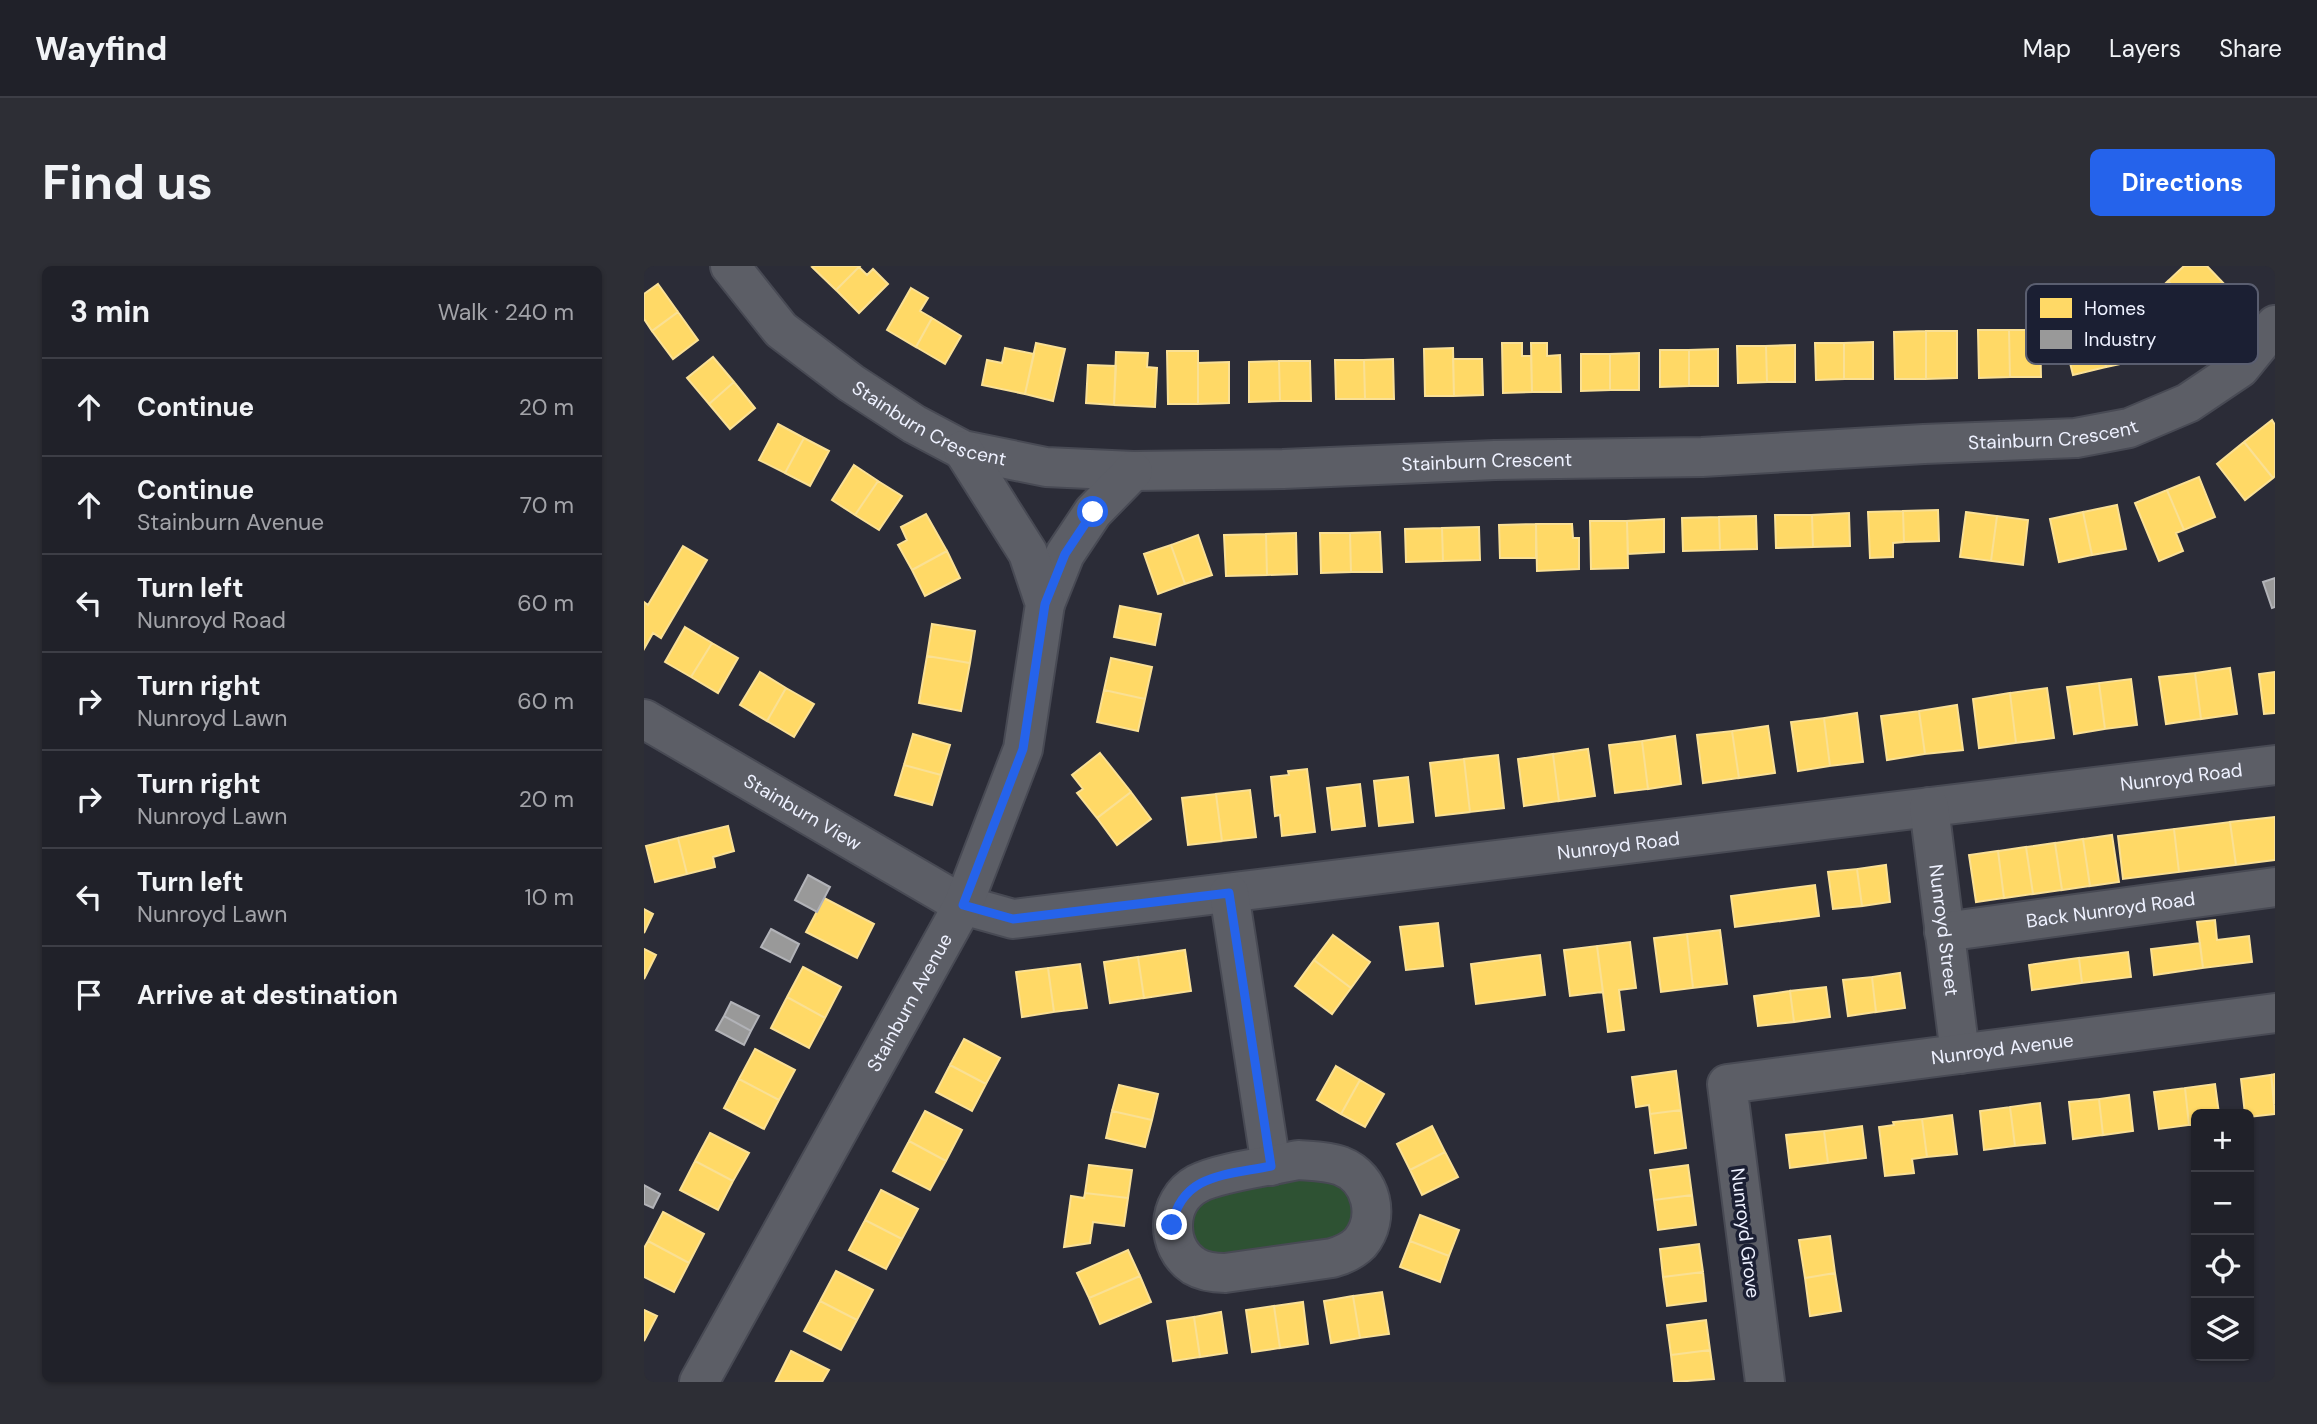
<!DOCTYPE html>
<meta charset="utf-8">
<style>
:root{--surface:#202129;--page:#2d2e35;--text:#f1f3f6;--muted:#a2a3a8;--line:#3d3e46;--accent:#2563eb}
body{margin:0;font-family:"DM Sans",sans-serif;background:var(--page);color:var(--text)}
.controls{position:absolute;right:21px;bottom:21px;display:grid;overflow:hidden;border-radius:10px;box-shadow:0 2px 5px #0004}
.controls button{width:63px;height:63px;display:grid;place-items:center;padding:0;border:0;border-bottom:2px solid var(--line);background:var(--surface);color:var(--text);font:35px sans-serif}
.stop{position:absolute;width:21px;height:21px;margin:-16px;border:5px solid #2563eb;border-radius:50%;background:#fff}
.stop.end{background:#2563eb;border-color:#fff;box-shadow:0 2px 7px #0008}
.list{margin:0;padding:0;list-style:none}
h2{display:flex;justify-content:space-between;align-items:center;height:91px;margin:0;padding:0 28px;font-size:30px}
h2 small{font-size:23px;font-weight:400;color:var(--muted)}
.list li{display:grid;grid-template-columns:46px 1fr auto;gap:21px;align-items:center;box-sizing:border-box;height:98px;padding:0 28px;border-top:2px solid var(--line)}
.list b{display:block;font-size:26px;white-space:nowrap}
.list p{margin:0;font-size:23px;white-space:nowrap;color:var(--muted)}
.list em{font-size:23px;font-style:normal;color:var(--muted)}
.icon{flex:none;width:38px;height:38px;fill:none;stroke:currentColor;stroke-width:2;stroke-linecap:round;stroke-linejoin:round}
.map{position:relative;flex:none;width:1631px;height:1116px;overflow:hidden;border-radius:10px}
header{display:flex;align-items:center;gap:42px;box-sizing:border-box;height:98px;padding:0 35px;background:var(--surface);border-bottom:2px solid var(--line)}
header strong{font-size:33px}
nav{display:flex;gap:38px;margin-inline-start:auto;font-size:24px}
.intro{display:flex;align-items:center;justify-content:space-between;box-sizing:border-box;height:168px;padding:0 42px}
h1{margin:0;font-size:49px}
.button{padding:18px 32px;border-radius:10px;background:var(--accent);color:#fff;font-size:24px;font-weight:700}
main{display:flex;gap:42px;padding:0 42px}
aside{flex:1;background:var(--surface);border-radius:10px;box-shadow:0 2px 5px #0004}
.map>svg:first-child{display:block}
.green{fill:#2e5233}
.homes{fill:#ffd966;stroke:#fae094;stroke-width:2}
.industry{fill:#999;stroke:#b2b3b8;stroke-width:2}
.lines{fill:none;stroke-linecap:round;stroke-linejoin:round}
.minor-casing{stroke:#484a54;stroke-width:42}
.minor{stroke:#5c5e66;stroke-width:38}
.route{stroke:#2563eb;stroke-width:9}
.labels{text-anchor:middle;stroke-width:7;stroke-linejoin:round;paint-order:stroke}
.street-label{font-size:19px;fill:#eef1ff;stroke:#1b1f33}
.key{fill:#1b1f33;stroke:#5a5e70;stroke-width:2}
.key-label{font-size:19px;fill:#eef1ff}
</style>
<header>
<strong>Wayfind</strong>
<nav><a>Map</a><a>Layers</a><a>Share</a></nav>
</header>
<div class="intro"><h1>Find us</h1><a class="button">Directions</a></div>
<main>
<aside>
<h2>3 min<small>Walk · 240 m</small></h2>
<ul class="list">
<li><svg class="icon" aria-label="ahead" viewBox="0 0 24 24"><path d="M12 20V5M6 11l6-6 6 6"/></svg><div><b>Continue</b></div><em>20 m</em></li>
<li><svg class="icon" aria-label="ahead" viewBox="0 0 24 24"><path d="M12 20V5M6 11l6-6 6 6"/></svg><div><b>Continue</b><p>Stainburn Avenue</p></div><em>70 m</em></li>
<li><svg class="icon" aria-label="left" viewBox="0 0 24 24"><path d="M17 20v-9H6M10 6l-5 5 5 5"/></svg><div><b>Turn left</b><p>Nunroyd Road</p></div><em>60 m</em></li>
<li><svg class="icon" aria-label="right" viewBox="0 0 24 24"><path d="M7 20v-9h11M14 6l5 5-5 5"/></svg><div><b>Turn right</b><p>Nunroyd Lawn</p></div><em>60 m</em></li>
<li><svg class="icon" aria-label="right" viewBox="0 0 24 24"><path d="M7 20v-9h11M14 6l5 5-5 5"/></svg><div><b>Turn right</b><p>Nunroyd Lawn</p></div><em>20 m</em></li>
<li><svg class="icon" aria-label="left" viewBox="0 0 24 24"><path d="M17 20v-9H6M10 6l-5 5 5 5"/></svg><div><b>Turn left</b><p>Nunroyd Lawn</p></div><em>10 m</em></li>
<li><svg class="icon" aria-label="arrive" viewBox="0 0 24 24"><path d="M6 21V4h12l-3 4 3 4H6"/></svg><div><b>Arrive at destination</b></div></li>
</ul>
</aside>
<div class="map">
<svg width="1631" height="1116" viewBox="0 0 1631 1116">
<rect width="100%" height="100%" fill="#2b2c37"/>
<path class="green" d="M 667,909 L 690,911 L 711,936 L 708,959 L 692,976 L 579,993 L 556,988 L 542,946 L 557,928 Z"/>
<path class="homes" d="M 170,0 L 216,0 L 192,24 L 168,1 Z
M 1540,0 L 1563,0 L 1584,22 L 1556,48 L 1524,15 Z
M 215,1 L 223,9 L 229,3 L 244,18 L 215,47 L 192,24 Z
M 1524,15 L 1556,48 L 1528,75 L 1496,42 Z
M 14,18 L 34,46 L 8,65 L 0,53 L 0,28 Z
M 267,22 L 284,32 L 276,45 L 288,52 L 272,81 L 243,64 Z
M 34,46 L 54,74 L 29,93 L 8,65 Z
M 1485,49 L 1495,94 L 1462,101 L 1452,56 Z
M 288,52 L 317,70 L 301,98 L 272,81 Z
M 1452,56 L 1462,101 L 1429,109 L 1418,64 Z
M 1334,64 L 1365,64 L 1366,111 L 1335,112 Z
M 1365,64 L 1396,64 L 1397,111 L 1366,111 Z
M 1282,65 L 1313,65 L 1313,112 L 1282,113 Z
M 1282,65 L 1282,113 L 1251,113 L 1250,66 Z
M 1229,76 L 1229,113 L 1200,113 L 1200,77 Z
M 392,77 L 421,83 L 409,135 L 381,128 Z
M 858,77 L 878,77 L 878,90 L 887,90 L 888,126 L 859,127 Z
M 887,77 L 903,77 L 903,90 L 916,89 L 917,126 L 888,126 Z
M 1171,77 L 1200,77 L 1200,113 L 1172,114 Z
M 1151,79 L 1151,116 L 1123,116 L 1122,80 Z
M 1093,80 L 1122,80 L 1123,116 L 1094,117 Z
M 361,82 L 390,88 L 381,128 L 338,119 L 343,94 L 358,97 Z
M 809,82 L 810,130 L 781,130 L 780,83 Z
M 1074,83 L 1074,120 L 1045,120 L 1045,84 Z
M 1016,84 L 1045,84 L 1045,120 L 1016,121 Z
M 523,85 L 554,85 L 554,138 L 524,138 Z
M 472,86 L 504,87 L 503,101 L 513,102 L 511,141 L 470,139 Z
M 995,87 L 995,124 L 966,124 L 966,88 Z
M 937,88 L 966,88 L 966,124 L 937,125 Z
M 69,91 L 90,116 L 65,138 L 43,112 Z
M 749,93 L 750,133 L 721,133 L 720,94 Z
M 809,93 L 838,93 L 839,129 L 810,130 Z
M 691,94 L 720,94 L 721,133 L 692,133 Z
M 635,95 L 636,135 L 605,136 L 605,96 Z
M 635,95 L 666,95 L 667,135 L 636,135 Z
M 585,96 L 585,137 L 554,138 L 554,97 Z
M 444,99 L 472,100 L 470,139 L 442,137 Z
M 90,116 L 111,142 L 86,163 L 65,138 Z
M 1628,154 L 1631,159 L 1631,210 L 1629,212 L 1600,176 Z
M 134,158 L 160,172 L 141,207 L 115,194 Z
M 160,172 L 185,185 L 166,220 L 141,207 Z
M 1600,176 L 1629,212 L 1601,234 L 1573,198 Z
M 210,199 L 234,215 L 211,249 L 188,234 Z
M 1555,211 L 1571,251 L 1540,264 L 1523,224 Z
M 234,215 L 258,230 L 235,264 L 211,249 Z
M 1523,224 L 1540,264 L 1532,267 L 1539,285 L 1515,295 L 1491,237 Z
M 1473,239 L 1482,283 L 1448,289 L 1439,246 Z
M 1294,244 L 1295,275 L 1260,276 L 1259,245 Z
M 1259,245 L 1260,276 L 1249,277 L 1249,291 L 1226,292 L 1224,246 Z
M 1322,246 L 1353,250 L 1347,295 L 1316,291 Z
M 1439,246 L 1448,289 L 1415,296 L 1406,253 Z
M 1205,247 L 1206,280 L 1169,281 L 1168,249 Z
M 282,248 L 303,285 L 268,304 L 254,279 L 263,274 L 257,261 Z
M 1131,249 L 1168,249 L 1169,281 L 1132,282 Z
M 1112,250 L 1113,283 L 1076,284 L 1075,251 Z
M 1353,250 L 1384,254 L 1379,299 L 1347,295 Z
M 1075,251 L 1076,284 L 1039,285 L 1038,252 Z
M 1020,253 L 1020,286 L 984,288 L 983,255 Z
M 946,255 L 983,255 L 984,302 L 947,303 Z
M 892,258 L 928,258 L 929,272 L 935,272 L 935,303 L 893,305 Z
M 892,258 L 892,292 L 856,292 L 855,259 Z
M 835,261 L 836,294 L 799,295 L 798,262 Z
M 798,262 L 799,295 L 762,296 L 761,263 Z
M 736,266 L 738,306 L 707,306 L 706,267 Z
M 652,267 L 653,308 L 623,309 L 622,268 Z
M 676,267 L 706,267 L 707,306 L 677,307 Z
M 622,268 L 623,309 L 582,310 L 580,269 Z
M 554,269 L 568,309 L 541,318 L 527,279 Z
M 527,279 L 541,318 L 514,328 L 500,288 Z
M 39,280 L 63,294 L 17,372 L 9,367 L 0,383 L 0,336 L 4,339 Z
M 303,285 L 316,312 L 281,330 L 268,304 Z
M 476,340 L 517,348 L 511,379 L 470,371 Z
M 288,358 L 331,365 L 326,397 L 283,390 Z
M 41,361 L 68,377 L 47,411 L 21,396 Z
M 68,377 L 94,392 L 74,427 L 47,411 Z
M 283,390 L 326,397 L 317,445 L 275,437 Z
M 467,392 L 508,401 L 501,433 L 460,424 Z
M 1586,402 L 1593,448 L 1557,453 L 1551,407 Z
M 116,406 L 142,422 L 123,455 L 96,439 Z
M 1631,406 L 1631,447 L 1620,448 L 1615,408 Z
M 1551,407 L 1557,453 L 1522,458 L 1515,411 Z
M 1487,413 L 1493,459 L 1461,463 L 1455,417 Z
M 1455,417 L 1461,463 L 1430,468 L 1423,421 Z
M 142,422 L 170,438 L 150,471 L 123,455 Z
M 1403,422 L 1410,472 L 1372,477 L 1366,427 Z
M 460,424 L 501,433 L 494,465 L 453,456 Z
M 1366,427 L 1372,477 L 1335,482 L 1329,433 Z
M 1313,439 L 1319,484 L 1281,488 L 1275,445 Z
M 1275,445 L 1281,488 L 1243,494 L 1237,450 Z
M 1213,447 L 1219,496 L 1186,500 L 1180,452 Z
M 1180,452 L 1186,500 L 1154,505 L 1147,456 Z
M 1124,460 L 1131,507 L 1095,512 L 1088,465 Z
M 1088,465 L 1095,512 L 1059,517 L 1053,469 Z
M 269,468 L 306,479 L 297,509 L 260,499 Z
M 1031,470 L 1037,518 L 1004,523 L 998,475 Z
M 998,475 L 1004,523 L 971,527 L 965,479 Z
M 944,483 L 951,530 L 915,535 L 909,488 Z
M 456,487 L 487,526 L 453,552 L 433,527 L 439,523 L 428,509 Z
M 909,488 L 915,535 L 880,540 L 874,493 Z
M 854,489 L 860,542 L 826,546 L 820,493 Z
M 820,493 L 826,546 L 792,550 L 786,497 Z
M 260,499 L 297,509 L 288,539 L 251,529 Z
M 663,503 L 671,566 L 638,570 L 636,549 L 631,550 L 627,511 L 645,509 L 644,505 Z
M 764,511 L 769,556 L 735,560 L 730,515 Z
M 716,518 L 721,560 L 688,564 L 683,522 Z
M 606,524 L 612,571 L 578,575 L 572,528 Z
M 487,526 L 507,553 L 473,579 L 453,552 Z
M 572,528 L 578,575 L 544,579 L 538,532 Z
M 1631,551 L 1631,594 L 1592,599 L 1586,556 Z
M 1586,556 L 1592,599 L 1535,606 L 1530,563 Z
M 84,560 L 90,585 L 69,591 L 71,601 L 43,608 L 34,572 Z
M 1530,563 L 1535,606 L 1479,613 L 1474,570 Z
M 1468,569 L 1475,616 L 1446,620 L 1439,573 Z
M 34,572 L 43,608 L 11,616 L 2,580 Z
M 1439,573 L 1446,620 L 1418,624 L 1411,577 Z
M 1411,577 L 1418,624 L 1389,628 L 1382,581 Z
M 1382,581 L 1389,628 L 1360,632 L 1354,585 Z
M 1354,585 L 1360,632 L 1332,636 L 1325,589 Z
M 1242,599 L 1246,636 L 1218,640 L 1213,603 Z
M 1213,603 L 1218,640 L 1189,643 L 1184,606 Z
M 1171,619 L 1175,650 L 1091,661 L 1087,630 Z
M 180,632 L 230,658 L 213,692 L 162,666 Z
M 0,643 L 9,648 L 0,667 Z
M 1571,654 L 1573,674 L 1605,670 L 1608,696 L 1559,702 L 1553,656 Z
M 794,657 L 799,700 L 762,704 L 756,661 Z
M 1076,664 L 1083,718 L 1049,722 L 1043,668 Z
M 1043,668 L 1049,722 L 1017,726 L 1010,672 Z
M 689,669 L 726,696 L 707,722 L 670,694 Z
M 986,676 L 992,722 L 975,724 L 980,764 L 964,766 L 953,680 Z
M 1556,677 L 1559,702 L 1510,709 L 1507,683 Z
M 953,680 L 959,726 L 926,730 L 920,684 Z
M 0,683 L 12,689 L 0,713 Z
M 541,684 L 547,725 L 500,732 L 494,691 Z
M 1484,686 L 1487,711 L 1438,717 L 1435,692 Z
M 896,689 L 901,729 L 832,738 L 827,698 Z
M 494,691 L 500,732 L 466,737 L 460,696 Z
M 1435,692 L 1438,717 L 1388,724 L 1385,699 Z
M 670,694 L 707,722 L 688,748 L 651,720 Z
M 436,698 L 443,742 L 410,746 L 404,702 Z
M 159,701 L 197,721 L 181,752 L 143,731 Z
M 404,702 L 410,746 L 378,751 L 372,706 Z
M 1256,707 L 1261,742 L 1232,746 L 1228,711 Z
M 1228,711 L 1232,746 L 1204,750 L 1199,714 Z
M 1182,721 L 1186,751 L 1150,756 L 1146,725 Z
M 1146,725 L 1150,756 L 1114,760 L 1110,730 Z
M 143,731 L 181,752 L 165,782 L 127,762 Z
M 320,773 L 356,792 L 342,818 L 306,799 Z
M 111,783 L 151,804 L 135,834 L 95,813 Z
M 306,799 L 342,818 L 328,845 L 292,826 Z
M 692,800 L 716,814 L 697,848 L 673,834 Z
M 1032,805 L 1037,844 L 1006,848 L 1005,839 L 992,841 L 988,811 Z
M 1631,808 L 1631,838 L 1627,809 Z
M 1627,809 L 1631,848 L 1605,851 L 1605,848 L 1601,848 L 1597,813 Z
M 95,813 L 135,834 L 120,863 L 80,842 Z
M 716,814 L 740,828 L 721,861 L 697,848 Z
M 1571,818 L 1575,848 L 1552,848 L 1552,859 L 1545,859 L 1541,822 Z
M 475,819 L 514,828 L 508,854 L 468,845 Z
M 1541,822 L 1545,859 L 1515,863 L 1510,826 Z
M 1485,829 L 1489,865 L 1459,869 L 1455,833 Z
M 1455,833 L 1459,869 L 1429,873 L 1425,836 Z
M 1396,837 L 1401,877 L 1371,880 L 1366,841 Z
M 1366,841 L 1371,880 L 1340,884 L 1336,845 Z
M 1037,844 L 1042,882 L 1011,887 L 1006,848 Z
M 281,845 L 318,864 L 302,895 L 265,875 Z
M 468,845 L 508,854 L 501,881 L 462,872 Z
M 1308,849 L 1313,888 L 1283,891 L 1278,853 Z
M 1278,853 L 1283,891 L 1268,893 L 1270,907 L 1241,910 L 1235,861 L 1250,859 L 1249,856 Z
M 788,860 L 801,886 L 766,904 L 753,878 Z
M 1218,860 L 1222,892 L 1184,897 L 1180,865 Z
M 1180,865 L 1184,897 L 1146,902 L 1142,869 Z
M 66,867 L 105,887 L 89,915 L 51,895 Z
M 265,875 L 302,895 L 286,924 L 249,905 Z
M 801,886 L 814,911 L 778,929 L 766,904 Z
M 51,895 L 89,915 L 74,944 L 36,924 Z
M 445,899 L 488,904 L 484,932 L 441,927 Z
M 1044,899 L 1048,929 L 1010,934 L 1006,904 Z
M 237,924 L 274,943 L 258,973 L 221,954 Z
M 441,927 L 484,932 L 480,960 L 449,956 L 446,977 L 420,981 L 427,930 L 440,932 Z
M 1048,929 L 1052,959 L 1014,964 L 1010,934 Z
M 19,946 L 60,968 L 45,997 L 4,975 Z
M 776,949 L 815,964 L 805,990 L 766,975 Z
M 221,954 L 258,973 L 242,1003 L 205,984 Z
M 1186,970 L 1191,1007 L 1161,1012 L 1155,974 Z
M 4,975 L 45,997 L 30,1026 L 0,1011 L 0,982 Z
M 766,975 L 805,990 L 796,1016 L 756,1001 Z
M 1055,978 L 1059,1006 L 1019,1011 L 1016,983 Z
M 484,984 L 496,1010 L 445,1032 L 433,1007 Z
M 192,1005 L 229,1024 L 213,1054 L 176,1035 Z
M 1059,1006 L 1062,1035 L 1023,1040 L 1019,1011 Z
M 1191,1007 L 1197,1045 L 1166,1050 L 1161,1012 Z
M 496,1010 L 507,1036 L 456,1058 L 445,1032 Z
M 738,1026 L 745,1068 L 716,1072 L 709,1030 Z
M 709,1030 L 716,1072 L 687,1077 L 680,1035 Z
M 176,1035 L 213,1054 L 197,1084 L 160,1065 Z
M 659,1036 L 664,1078 L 636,1082 L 630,1040 Z
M 630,1040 L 636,1082 L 608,1086 L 602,1044 Z
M 0,1044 L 13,1050 L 0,1075 Z
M 577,1046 L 583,1087 L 556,1091 L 550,1051 Z
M 550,1051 L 556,1091 L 529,1095 L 523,1055 Z
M 1062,1054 L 1066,1084 L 1027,1089 L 1023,1059 Z
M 1066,1084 L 1070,1113 L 1030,1116 L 1027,1089 Z
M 147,1085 L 185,1104 L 178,1116 L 132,1115 Z"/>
<path class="industry" d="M 1631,312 L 1631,341 L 1628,342 L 1619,316 Z
M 164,609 L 186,621 L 173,646 L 151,634 Z
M 127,663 L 155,678 L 146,696 L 117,681 Z
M 87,736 L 115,750 L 107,765 L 80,750 Z
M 80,750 L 107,765 L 100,779 L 72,764 Z
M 0,919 L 16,928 L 9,942 L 0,938 Z"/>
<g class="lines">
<defs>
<g id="minor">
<path id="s1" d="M 86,0 L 137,64 L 207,117 L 270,158 L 319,184 L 402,201 L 489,205 L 639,203 L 851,194 L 1058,191 L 1280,178 L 1432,172 L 1485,162 L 1544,137 L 1596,102 L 1631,59"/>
<path d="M 401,338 L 421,288 L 449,246 L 489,205"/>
<path id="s2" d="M 0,453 L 319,639 L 369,653 L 1631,499"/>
<path id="s3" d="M 1285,541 L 1316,788"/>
<path d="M 585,627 L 627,900"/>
<path id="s4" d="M 1300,666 L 1631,621"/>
<path d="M 654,894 C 668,895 684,895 697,900 C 728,912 737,952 716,977 C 708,985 699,989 688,992 L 581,1007 C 570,1007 560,1006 550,1000 C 521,981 522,935 553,918 C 576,906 628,900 654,894 Z"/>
<path id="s5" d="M 55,1116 L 319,639 L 379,483 L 401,338 L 384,287 L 319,184"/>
<path id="s6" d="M 1121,1116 L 1083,818 L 1631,747"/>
</g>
</defs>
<use href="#minor" class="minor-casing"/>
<use href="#minor" class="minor"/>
</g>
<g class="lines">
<path class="route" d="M 449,246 L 421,288 L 401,338 L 379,483 L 319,639 L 369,653 L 585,627 L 627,900 C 584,909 538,907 528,959"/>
</g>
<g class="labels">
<g class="street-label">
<text dy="7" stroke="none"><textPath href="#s1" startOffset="259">Stainburn Crescent</textPath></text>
<text dy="7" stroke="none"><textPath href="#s1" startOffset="1393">Stainburn Crescent</textPath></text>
<text dy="7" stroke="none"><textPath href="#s1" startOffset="826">Stainburn Crescent</textPath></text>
<text dy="7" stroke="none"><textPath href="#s2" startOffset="1598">Nunroyd Road</textPath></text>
<text dy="7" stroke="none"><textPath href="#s2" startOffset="184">Stainburn View</textPath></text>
<text dy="7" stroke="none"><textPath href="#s2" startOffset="1031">Nunroyd Road</textPath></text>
<text dy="7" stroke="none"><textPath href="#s4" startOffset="168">Back Nunroyd Road</textPath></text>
<text dy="7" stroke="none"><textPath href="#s3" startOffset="124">Nunroyd Street</textPath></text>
<text dy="7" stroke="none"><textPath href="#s5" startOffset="434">Stainburn Avenue</textPath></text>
<text dy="7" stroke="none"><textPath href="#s6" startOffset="578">Nunroyd Avenue</textPath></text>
<text transform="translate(1102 967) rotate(83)" y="7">Nunroyd Grove</text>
</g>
</g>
<rect x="1382" y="18" width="232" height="80" rx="10" class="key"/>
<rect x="1396" y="32" width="32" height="20" fill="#ffd966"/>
<rect x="1396" y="64" width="32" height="19" fill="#999"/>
<g class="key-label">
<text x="1440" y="49">Homes</text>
<text x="1440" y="80">Industry</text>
</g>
</svg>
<div class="controls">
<button>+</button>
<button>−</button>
<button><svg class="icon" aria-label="locate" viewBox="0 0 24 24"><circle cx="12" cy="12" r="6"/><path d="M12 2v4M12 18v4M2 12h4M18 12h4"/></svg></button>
<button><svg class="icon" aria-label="layers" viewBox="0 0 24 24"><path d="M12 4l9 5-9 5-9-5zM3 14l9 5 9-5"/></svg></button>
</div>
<div class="stop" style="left:449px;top:246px"></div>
<div class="stop end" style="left:528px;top:959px"></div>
</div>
</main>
